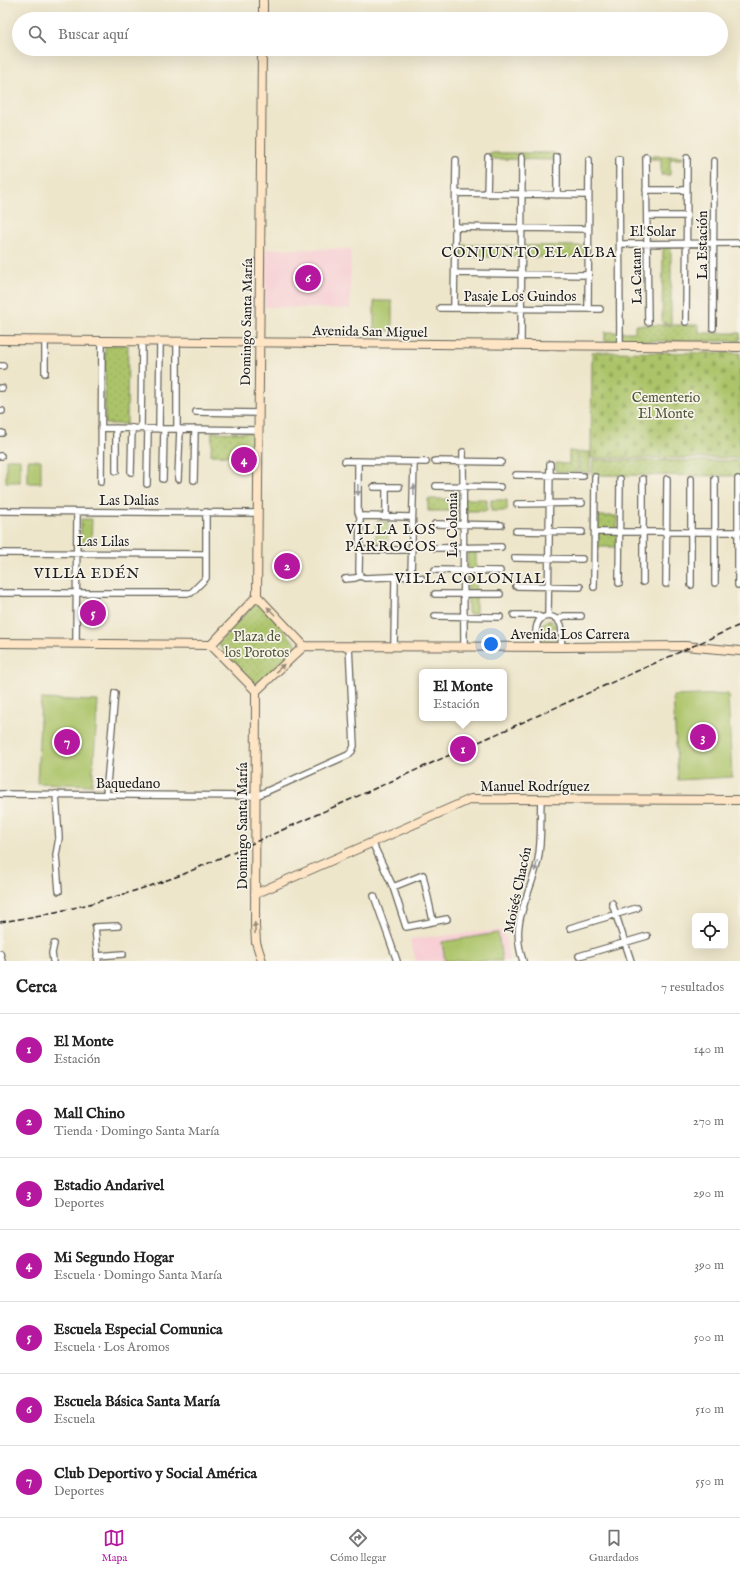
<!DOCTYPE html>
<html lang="es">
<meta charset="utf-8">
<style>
:root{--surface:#fff;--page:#f6f6f6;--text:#222;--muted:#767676;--line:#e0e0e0;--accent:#b5179e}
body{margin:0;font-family:"IM FELL English",serif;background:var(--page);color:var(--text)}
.controls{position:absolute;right:12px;bottom:12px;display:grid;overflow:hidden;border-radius:6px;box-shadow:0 4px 16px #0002}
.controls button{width:36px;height:36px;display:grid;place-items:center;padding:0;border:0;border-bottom:1px solid var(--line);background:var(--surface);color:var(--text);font:20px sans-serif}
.you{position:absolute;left:491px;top:644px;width:14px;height:14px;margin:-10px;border:3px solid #fff;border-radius:50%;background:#1a73e8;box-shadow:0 0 0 6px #1a73e833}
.badge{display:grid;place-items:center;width:26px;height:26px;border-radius:50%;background:var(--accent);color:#fff;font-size:13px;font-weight:700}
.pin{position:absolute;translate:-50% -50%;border:2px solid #fff;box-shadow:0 1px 4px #0006}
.popup{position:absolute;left:419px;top:669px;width:88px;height:52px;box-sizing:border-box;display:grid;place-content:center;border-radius:6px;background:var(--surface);filter:drop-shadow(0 1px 3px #0005);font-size:13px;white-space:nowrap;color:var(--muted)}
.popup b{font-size:15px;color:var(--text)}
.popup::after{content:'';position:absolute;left:50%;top:100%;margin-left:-8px;border:8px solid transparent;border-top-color:var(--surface)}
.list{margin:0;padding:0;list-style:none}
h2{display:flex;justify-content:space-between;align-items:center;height:52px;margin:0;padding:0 16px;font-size:17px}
h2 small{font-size:13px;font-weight:400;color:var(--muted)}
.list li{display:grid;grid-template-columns:26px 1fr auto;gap:12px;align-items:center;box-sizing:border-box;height:72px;padding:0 16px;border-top:1px solid var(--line)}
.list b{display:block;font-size:15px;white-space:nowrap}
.list p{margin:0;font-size:13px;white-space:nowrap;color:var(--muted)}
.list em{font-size:13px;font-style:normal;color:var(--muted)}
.icon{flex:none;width:22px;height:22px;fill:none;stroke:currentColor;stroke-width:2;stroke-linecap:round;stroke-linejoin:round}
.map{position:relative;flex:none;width:740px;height:961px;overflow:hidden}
.search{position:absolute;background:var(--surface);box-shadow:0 4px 16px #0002;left:12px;right:12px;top:12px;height:44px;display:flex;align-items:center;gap:10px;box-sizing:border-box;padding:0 14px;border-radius:22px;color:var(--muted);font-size:15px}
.sheet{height:556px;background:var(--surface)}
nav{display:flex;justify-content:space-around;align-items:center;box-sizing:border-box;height:56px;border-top:1px solid var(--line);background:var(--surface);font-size:11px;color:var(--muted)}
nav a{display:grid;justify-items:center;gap:2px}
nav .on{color:var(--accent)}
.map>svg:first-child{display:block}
.built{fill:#f7cfd4}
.grass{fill:#acc469;stroke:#647042}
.cemetery{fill:url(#cemetery-stones);stroke:#647042}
.park{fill:url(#park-dots);stroke:#647042}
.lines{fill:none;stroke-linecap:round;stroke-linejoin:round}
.street-casing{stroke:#666359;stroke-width:8}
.secondary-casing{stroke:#666359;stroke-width:10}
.street{stroke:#fff;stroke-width:5.5}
.secondary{stroke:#fde5c5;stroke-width:8}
.rail{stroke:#1c1c1c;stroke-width:1.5;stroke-dasharray:6 3;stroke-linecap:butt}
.oneway{fill:#999}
.oneway2{fill:#988b79}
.labels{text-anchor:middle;stroke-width:3.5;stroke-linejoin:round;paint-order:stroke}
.street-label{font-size:14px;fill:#1c1c1c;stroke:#f7f3e8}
.park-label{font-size:14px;fill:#4e5737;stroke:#f7f3e8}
.neighbourhood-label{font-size:15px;letter-spacing:1px;fill:#1c1c1c;stroke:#f7f3e8}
</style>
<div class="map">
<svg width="740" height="961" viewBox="0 0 740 961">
<defs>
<pattern id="cemetery-stones" width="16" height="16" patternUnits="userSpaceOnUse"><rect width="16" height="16" fill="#acc469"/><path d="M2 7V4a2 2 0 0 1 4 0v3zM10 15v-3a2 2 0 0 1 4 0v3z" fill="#93a85a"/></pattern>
<pattern id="park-dots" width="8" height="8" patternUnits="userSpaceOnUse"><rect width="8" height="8" fill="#acc469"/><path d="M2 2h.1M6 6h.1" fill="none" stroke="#93a85a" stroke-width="1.8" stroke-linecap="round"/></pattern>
</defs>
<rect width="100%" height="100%" fill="#f7f3e8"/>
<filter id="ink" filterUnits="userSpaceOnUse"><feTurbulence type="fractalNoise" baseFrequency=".025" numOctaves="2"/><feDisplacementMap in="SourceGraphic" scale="8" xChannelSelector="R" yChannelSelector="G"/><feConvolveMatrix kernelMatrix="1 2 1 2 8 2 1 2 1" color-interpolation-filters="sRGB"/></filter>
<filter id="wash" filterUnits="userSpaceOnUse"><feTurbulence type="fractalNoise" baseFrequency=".012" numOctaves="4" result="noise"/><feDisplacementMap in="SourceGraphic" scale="16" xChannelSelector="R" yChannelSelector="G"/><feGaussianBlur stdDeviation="0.9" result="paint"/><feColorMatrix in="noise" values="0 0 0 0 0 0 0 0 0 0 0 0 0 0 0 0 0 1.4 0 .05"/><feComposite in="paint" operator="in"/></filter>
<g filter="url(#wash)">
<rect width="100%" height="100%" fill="#eee6cb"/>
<path class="built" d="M 266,249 L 351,249 L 350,309 L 264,307 Z
M 501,930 L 506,938 L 509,961 L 416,961 L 410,939 Z"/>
<path class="grass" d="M 374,301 L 392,301 L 392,331 L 374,330 Z
M 580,452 L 590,452 L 590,473 L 580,472 Z
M 6,459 L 20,459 L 20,482 L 6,482 Z
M 28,460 L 41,460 L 41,483 L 28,483 Z
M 491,500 L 507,500 L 507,511 L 491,511 Z
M 81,519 L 92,519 L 91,543 L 81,543 Z
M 376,522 L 388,522 L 388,544 L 376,544 Z
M 467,550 L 476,550 L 476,614 L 469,614 L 468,612 Z
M 728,694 L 732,777 L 678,780 L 673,696 Z
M 41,699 L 98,701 L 92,785 L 37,783 Z
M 498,933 L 502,961 L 445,961 L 442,942 Z"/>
<path class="cemetery" d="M 592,352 L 740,353 L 740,458 L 591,458 Z"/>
<path class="park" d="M 490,153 L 555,153 L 555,160 L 490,159 Z
M 649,156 L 683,156 L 683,159 L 670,159 L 670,175 L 661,175 L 661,159 L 649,159 Z
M 457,245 L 585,246 L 585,257 L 457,257 Z
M 663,247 L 671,247 L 671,324 L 662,323 Z
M 635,325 L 699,325 L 699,333 L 740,333 L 740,341 L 605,341 L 605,332 L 635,332 Z
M 105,345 L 128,345 L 127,424 L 105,424 Z
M 212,432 L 252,433 L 251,456 L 211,455 Z
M 569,451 L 578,452 L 578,473 L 556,472 L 556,463 L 569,464 Z
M 593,460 L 740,461 L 740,476 L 592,475 Z
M 428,499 L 487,499 L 487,511 L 428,511 Z
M 598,516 L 617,516 L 617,547 L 598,547 Z
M 255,604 L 260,604 L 297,645 L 296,648 L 260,683 L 256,684 L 251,682 L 218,644 Z
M 547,620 L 552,621 L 555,624 L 557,639 L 540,639 L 541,626 Z"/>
</g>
<g filter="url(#ink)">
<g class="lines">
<defs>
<path id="street" d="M 646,157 L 648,322
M 619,159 L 620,346
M 646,190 L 687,190
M 456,193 L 588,195
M 487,194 L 488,157
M 557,195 L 557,157
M 647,216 L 687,216
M 455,227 L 588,229
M 621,244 L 740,243
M 455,273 L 588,275
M 440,308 L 600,309
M 454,308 L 456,160
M 588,309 L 589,160
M 686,322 L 687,158
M 713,328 L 714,161
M 521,345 L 522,157
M 0,366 L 3,366
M 45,373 L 45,340
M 0,388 L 2,388
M 0,411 L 2,411
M 196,412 L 258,413
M 101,428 L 258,430
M 141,428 L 142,341
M 159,429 L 160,342
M 177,429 L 177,342
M 0,433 L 2,433
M 463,452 L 464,646
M 0,456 L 1,456
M 345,461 L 426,462
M 358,461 L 358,512 L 360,517 L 359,571 L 360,576
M 435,461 L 501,462
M 116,471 L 116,428
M 131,472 L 132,428
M 516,475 L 583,476
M 163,479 L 164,429
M 178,479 L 180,429
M 691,479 L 691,585
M 715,479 L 715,583
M 194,480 L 195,429
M 101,482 L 102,341
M 147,484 L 148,429
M 436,486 L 500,487
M 374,487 L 399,487
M 386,487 L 386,516
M 517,504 L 582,503
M 0,511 L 257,513
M 360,517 L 363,516 L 411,517
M 435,524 L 501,525
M 516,531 L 582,532
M 595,532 L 740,532
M 435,548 L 501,547
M 359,550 L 412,550
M 0,553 L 206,554
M 515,558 L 582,559
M 435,570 L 500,571
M 360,576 L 365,578 L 411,576 L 421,578
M 411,576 L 414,462
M 345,579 L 355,578 L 360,576
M 643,582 L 643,479
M 619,583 L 620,479
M 666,584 L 667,479
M 738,585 L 738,479
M 516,586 L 580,587
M 594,587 L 595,477
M 0,593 L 191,593 L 206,578 L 206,512
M 435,594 L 500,594
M 514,615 L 536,615 L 542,618
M 435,616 L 500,617
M 548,616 L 550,464
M 558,620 L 564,616 L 581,616
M 76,644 L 77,512
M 394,646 L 395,578
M 536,647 C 536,640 535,632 537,625 C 541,613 556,614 561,625 C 563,632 561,641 561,647
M 0,794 L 256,796 L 348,755 L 352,751 L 354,746 L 349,646
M 56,794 L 59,838 L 56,855 L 59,891
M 106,795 L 115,693
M 372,842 L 393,887 L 406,927 L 447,919
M 393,887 L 423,875 L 433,921
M 374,896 L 397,961
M 612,903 L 631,961
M 570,928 L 637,908
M 0,953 L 2,961
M 97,956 L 123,954
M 579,956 L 647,936
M 53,961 L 52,953 L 54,944
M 98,961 L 95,927 L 118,926
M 523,961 C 509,921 530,898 538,860 C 542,840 540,819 541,799"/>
<path id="secondary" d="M 263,19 L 263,0
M 0,340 L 740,347
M 257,596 L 262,49
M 257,596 L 304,646
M 0,643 L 211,645
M 211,645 L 257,596
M 211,645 L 256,691
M 304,646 L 561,647 L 685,646 L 740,651
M 256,691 L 255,926 L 256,942 L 262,961
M 256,691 L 304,646
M 255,894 L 471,799 L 740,800"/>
</defs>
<use href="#street" class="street-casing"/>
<use href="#secondary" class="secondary-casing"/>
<use href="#street" class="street"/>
<use href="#secondary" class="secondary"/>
<path class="rail" d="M 0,922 C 63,913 124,896 184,874 L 740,625"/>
</g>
<defs><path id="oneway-solid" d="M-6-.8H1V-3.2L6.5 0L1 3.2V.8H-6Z"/></defs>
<g class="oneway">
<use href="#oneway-solid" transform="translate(358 490) rotate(89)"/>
<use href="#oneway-solid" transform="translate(414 490) rotate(-90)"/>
<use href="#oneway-solid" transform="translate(536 866) rotate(105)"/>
</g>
<g class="oneway2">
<use href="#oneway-solid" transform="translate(271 611) rotate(-134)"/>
<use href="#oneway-solid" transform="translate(280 668) rotate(-43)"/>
<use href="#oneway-solid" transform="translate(255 928) rotate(-92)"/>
</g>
</g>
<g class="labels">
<g class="street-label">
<text x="653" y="236">El Solar</text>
<text transform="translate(702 245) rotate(-90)" y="5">La Estación</text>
<text transform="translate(636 276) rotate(-91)" y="5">La Catam</text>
<text x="520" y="301">Pasaje Los Guindos</text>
<text transform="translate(246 322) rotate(-89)" y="5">Domingo Santa María</text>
<text transform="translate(370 331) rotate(1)" y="5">Avenida San Miguel</text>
<text x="129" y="505">Las Dalias</text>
<text transform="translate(452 525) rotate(-90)" y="5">La Colonia</text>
<text x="103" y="546">Las Lilas</text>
<text x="570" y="639">Avenida Los Carrera</text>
<text x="128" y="788">Baquedano</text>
<text x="535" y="791">Manuel Rodríguez</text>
<text transform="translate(242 826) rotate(-90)" y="5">Domingo Santa María</text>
<text transform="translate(517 890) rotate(-78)" y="5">Moisés Chacón</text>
</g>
<g class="park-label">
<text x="666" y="402">Cementerio<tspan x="666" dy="16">El Monte</tspan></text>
<text x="257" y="641">Plaza de<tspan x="257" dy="16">los Porotos</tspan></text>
</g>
<g class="neighbourhood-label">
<text x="529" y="257">CONJUNTO EL ALBA</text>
<text x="391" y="534">VILLA LOS<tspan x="391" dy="17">PÁRROCOS</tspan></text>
<text x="87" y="578">VILLA EDÉN</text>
<text x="470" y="583">VILLA COLONIAL</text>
</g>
</g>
</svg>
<div class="controls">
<button><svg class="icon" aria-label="locate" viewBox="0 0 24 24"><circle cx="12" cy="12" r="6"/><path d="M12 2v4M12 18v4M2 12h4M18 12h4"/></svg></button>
</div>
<div class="you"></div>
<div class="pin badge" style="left:463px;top:749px">1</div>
<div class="popup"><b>El Monte</b>Estación</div>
<div class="pin badge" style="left:287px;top:566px">2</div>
<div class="pin badge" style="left:703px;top:737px">3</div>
<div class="pin badge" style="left:244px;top:460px">4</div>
<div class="pin badge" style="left:93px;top:613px">5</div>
<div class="pin badge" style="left:308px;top:278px">6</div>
<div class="pin badge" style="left:67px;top:742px">7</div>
<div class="search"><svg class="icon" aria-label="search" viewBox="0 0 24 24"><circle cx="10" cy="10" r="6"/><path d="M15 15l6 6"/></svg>Buscar aquí</div>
</div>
<section class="sheet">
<h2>Cerca<small>7 resultados</small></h2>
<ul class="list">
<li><span class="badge">1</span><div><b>El Monte</b><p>Estación</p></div><em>140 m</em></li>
<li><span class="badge">2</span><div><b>Mall Chino</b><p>Tienda · Domingo Santa María</p></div><em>270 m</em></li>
<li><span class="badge">3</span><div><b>Estadio Andarivel</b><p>Deportes</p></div><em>290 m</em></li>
<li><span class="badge">4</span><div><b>Mi Segundo Hogar</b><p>Escuela · Domingo Santa María</p></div><em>390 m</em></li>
<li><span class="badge">5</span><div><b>Escuela Especial Comunica</b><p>Escuela · Los Aromos</p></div><em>500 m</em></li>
<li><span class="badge">6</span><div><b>Escuela Básica Santa María</b><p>Escuela</p></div><em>510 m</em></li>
<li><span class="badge">7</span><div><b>Club Deportivo y Social América</b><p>Deportes</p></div><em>550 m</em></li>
</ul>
</section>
<nav>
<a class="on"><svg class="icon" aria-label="map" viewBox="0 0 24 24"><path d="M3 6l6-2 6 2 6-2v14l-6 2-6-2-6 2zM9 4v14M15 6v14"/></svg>Mapa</a>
<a><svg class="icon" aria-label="directions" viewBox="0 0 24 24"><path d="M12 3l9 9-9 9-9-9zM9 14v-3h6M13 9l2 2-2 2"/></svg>Cómo llegar</a>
<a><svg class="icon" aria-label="saved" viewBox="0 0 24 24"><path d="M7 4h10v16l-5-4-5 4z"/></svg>Guardados</a>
</nav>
